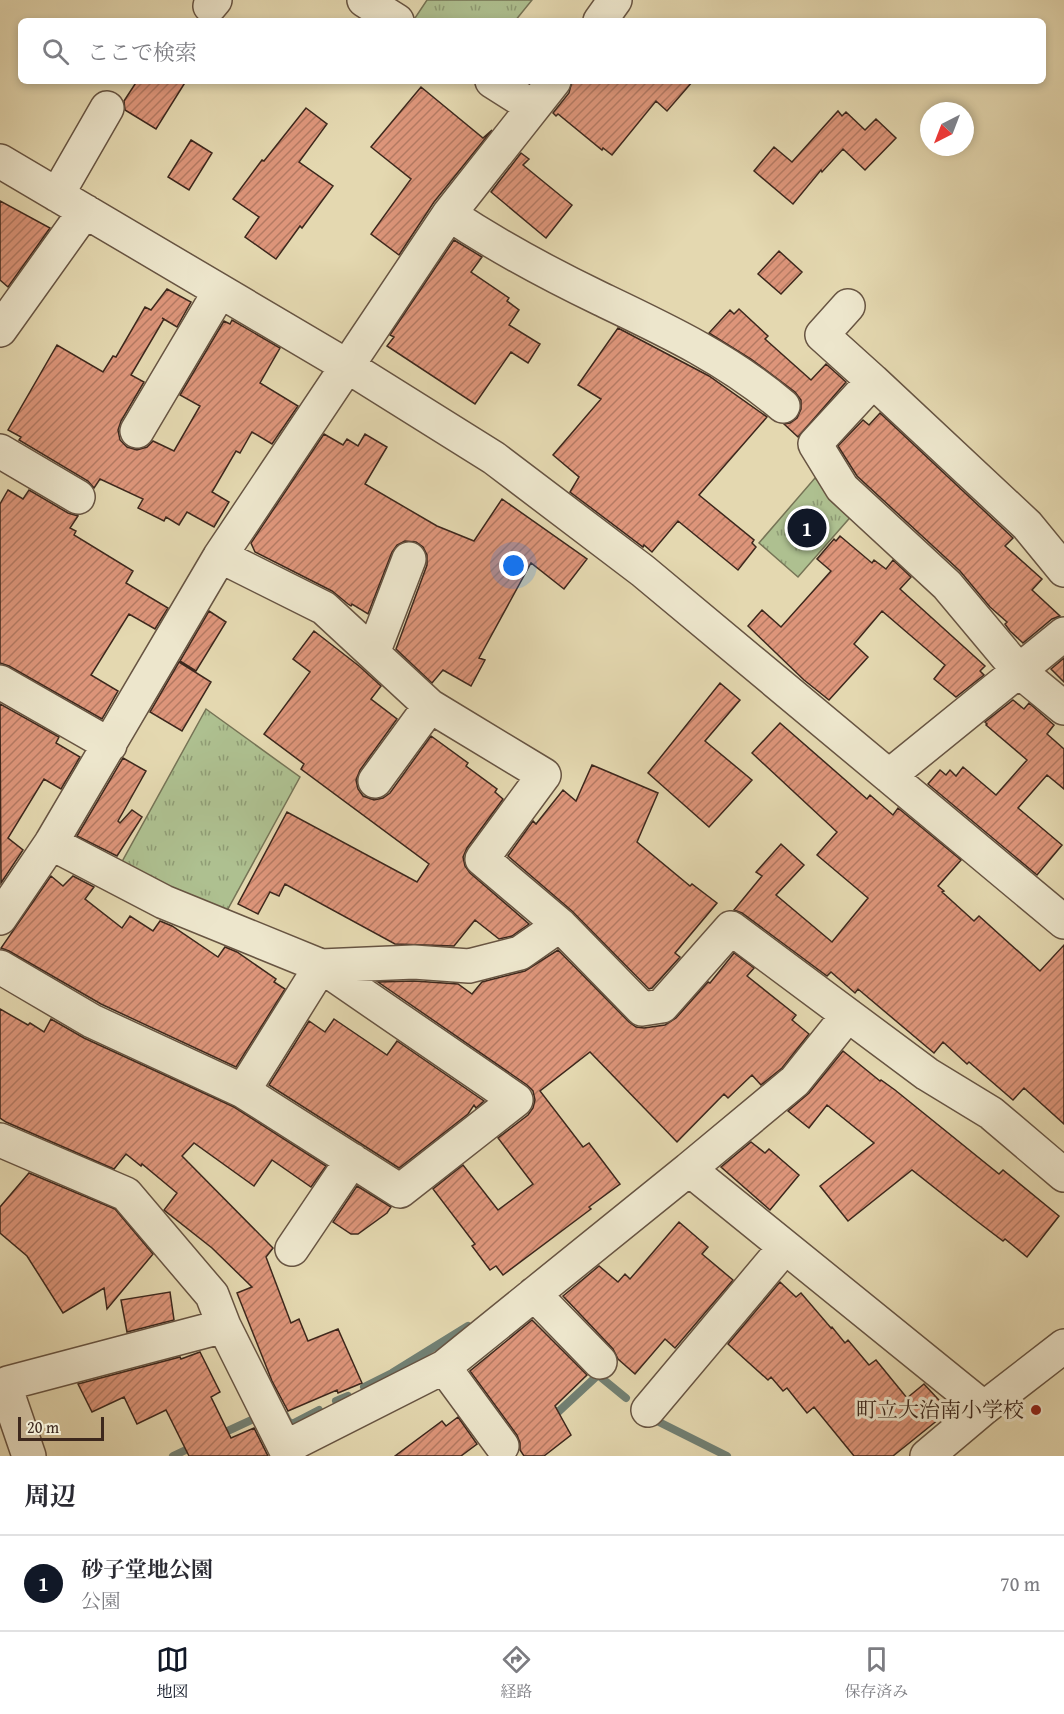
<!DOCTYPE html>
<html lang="ja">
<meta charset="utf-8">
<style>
:root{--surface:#fff;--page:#f2f2f3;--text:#2b2b33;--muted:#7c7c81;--line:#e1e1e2;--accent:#111827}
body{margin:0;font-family:"Gentium Book Plus","Noto Serif JP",serif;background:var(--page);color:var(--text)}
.compass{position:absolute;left:920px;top:102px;width:54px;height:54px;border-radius:50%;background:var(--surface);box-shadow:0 3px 9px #0003;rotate:222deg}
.scale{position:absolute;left:18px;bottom:15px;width:86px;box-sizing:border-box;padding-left:6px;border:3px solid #3d281d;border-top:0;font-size:16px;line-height:21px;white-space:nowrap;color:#3d281d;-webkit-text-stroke:4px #ede6cc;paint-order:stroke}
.you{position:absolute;left:514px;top:566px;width:21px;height:21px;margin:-15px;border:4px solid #fff;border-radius:50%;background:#1a73e8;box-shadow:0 0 0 9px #1a73e833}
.badge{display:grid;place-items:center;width:39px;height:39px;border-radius:50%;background:var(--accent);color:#fff;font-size:20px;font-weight:700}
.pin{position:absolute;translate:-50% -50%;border:3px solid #fff;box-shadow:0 2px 6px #0006}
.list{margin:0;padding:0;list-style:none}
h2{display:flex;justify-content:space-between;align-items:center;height:78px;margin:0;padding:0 24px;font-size:26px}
h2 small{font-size:20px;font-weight:400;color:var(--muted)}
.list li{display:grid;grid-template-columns:39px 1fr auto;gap:18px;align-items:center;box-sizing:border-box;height:96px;padding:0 24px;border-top:2px solid var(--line)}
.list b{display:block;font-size:22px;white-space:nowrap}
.list p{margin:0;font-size:20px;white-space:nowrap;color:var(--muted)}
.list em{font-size:20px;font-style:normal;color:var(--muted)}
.icon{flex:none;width:33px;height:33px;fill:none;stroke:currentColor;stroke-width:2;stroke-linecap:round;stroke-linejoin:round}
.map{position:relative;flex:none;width:1064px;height:1456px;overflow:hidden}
.search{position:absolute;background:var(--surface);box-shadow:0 3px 9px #0003;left:18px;right:18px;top:18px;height:66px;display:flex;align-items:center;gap:15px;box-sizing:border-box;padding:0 21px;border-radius:9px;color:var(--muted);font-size:22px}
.sheet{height:174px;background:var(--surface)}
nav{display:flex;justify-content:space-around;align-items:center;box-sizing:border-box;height:84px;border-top:2px solid var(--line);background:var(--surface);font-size:16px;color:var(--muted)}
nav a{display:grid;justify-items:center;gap:3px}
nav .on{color:var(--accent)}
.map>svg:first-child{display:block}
.grass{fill:url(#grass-tufts);stroke:#767456;stroke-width:1.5}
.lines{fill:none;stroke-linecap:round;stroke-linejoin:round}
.stream{stroke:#728073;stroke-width:8}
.building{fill:url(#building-hatch);stroke:#3d281d;stroke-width:1.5}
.minor-casing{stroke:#675442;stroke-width:36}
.minor{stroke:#ede6cc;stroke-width:33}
.poi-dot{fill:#8f2418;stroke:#ede6cc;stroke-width:2}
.labels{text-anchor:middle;stroke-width:6;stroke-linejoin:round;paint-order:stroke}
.poi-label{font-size:21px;fill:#3d281d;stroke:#ede6cc;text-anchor:end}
</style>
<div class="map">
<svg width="1064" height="1456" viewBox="0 0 1064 1456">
<defs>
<pattern id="grass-tufts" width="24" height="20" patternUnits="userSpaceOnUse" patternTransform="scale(1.5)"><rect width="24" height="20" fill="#aec090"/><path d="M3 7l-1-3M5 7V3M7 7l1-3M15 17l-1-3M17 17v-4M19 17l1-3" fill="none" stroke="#8f9c75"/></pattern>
<pattern id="building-hatch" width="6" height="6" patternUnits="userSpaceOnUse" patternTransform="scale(1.5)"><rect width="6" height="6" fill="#dd957a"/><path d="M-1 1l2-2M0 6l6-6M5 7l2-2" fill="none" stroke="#b47a63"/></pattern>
</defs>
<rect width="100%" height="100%" fill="#e4d8b0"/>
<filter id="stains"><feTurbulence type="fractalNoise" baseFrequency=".00333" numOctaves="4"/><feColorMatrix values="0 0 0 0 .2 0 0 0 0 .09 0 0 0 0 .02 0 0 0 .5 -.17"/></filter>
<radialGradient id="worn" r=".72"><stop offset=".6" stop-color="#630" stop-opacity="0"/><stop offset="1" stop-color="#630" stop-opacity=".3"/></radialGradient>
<path class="grass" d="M 427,0 L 532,0 L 515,21 L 413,21 Z
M 815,478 L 854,513 L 798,577 L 759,543 Z
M 206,709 L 300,777 L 223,918 L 118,869 Z"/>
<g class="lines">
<path class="stream" d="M 364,1387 L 392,1373 L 468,1326
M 336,1401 L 348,1396
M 551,1407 L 557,1413 L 598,1375 L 626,1398
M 285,1415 L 288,1421 L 292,1424 L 319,1410
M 649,1417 L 727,1456
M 219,1435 L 262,1415
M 173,1456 L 194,1446"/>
</g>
<path class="building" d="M 137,81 L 186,81 L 156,129 L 125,110 L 124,101 Z
M 572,81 L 693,81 L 667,111 L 656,101 L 612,155 L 603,148 L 602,150 L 558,114 L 556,116 L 553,113 L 569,93 Z
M 421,87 L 483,138 L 492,130 L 434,202 L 399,255 L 371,234 L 411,179 L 371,147 Z
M 306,108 L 327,124 L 299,162 L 333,186 L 302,228 L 300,226 L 276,259 L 245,237 L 259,217 L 233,199 L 262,160 L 264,161 Z
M 838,111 L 842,116 L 846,112 L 865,130 L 876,119 L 896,138 L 865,170 L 843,149 L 822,172 L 821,170 L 793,204 L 754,171 L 774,147 L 792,162 Z
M 191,140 L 212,153 L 189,190 L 168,177 Z
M 521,153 L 529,159 L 523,165 L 572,205 L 546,238 L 491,192 Z
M 0,201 L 50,228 L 8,287 L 0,280 Z
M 454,240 L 482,257 L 471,272 L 509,298 L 507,301 L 519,310 L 509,325 L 540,344 L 528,363 L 511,352 L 475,404 L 387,346 L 394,337 L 390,335 Z
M 779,251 L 802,272 L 781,294 L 758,274 Z
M 167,289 L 191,302 L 177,327 L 162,318 L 164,319 L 131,375 L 144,382 L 121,421 L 118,430 L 120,440 L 127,447 L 137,450 L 147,447 L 153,441 L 174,451 L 200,406 L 180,395 L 224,321 L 230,324 L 232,320 L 280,348 L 260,383 L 298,406 L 272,444 L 252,432 L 240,453 L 236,451 L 212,492 L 229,502 L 214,527 L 187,512 L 179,525 L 166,517 L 164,521 L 138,508 L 143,499 L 100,479 L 94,488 L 88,481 L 19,440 L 21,437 L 8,430 L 57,345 L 103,372 L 113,356 L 116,357 L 145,307 L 151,310 Z
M 739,309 L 768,336 L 765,339 L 811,380 L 826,364 L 846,382 L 798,437 L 784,424 L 790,423 L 797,418 L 801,409 L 801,400 L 795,392 L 751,359 L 709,333 L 730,310 L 734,314 Z
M 618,328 L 709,376 L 767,417 L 699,495 L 754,540 L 752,543 L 756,547 L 738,570 L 678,521 L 652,552 L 644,545 L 643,547 L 570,492 L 579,477 L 553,455 L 601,399 L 578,385 Z
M 880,413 L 1013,538 L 1005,546 L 1042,579 L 1032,590 L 1060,616 L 1052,619 L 1023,643 L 1010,631 L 1005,624 L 1007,622 L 990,607 L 960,571 L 857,476 L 838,446 L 863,420 L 869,425 Z
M 324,434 L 343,445 L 347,439 L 358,446 L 365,434 L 387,447 L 365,484 L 437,526 L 474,541 L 502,499 L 587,559 L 564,589 L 531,563 L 479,658 L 485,660 L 471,686 L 443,670 L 432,683 L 396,649 L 427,565 L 427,555 L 423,547 L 416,542 L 405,541 L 397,545 L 392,552 L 368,614 L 352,604 L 351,606 L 348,604 L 332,591 L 255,552 L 251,543 Z
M 8,490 L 23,499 L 29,490 L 68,513 L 78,516 L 70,528 L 76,531 L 74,535 L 133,571 L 126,583 L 168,608 L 155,629 L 129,614 L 91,675 L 118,691 L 102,719 L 9,666 L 0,663 L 0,504 Z
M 840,536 L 872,563 L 874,560 L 886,569 L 893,560 L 911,577 L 900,589 L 985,666 L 980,671 L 984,675 L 956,697 L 934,679 L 945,665 L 882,611 L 854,644 L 868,657 L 829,700 L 804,680 L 748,626 L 762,610 L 781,627 L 831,571 L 817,559 L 834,539 L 836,541 Z
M 209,611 L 226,622 L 196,671 L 180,661 Z
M 314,631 L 359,666 L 381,686 L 371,699 L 397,719 L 360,770 L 356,780 L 358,789 L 363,796 L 374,800 L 383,798 L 390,793 L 431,736 L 468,763 L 466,766 L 497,789 L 495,792 L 503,799 L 467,848 L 463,857 L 465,866 L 470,873 L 529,924 L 512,936 L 499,939 L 475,920 L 454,946 L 395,944 L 285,884 L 279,896 L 270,892 L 258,914 L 238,904 L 287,812 L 417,882 L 429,864 L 301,769 L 304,764 L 264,734 L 310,672 L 293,659 Z
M 1064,658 L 1064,682 L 1051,669 Z
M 179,662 L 211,682 L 182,731 L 150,712 Z
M 720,683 L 740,700 L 705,741 L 752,780 L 709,827 L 648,773 Z
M 1013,700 L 1024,709 L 1029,703 L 1054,725 L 1047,734 L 1064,749 L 1064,789 L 1047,775 L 1018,808 L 1062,845 L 1037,875 L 928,784 L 940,770 L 946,775 L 950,770 L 956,776 L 963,767 L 996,795 L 1027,760 L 986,725 L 987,724 L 985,722 Z
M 0,704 L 59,737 L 56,743 L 80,757 L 61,789 L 44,779 L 8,838 L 23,850 L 1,883 Z
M 780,723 L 867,799 L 870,795 L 893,815 L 898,808 L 961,860 L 938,886 L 944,891 L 942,892 L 974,921 L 979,916 L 1040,971 L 1064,945 L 1064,1124 L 1024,1088 L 1013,1100 L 969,1062 L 967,1064 L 943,1042 L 934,1053 L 858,989 L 855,993 L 831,972 L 827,976 L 742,913 L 734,910 L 762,876 L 756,872 L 781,844 L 804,865 L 776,895 L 832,942 L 868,898 L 817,855 L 837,832 L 752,753 Z
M 123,758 L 146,771 L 118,821 L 120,823 L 132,810 L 142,817 L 117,856 L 77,836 Z
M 592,765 L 658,793 L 637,842 L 690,886 L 692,884 L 717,903 L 675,953 L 680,957 L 652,988 L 649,989 L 572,911 L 508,856 L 533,821 L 536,824 L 563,790 L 576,801 Z
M 51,876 L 63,886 L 73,876 L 94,887 L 85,899 L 122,928 L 130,916 L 153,931 L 160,921 L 172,926 L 218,957 L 225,947 L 237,952 L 276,979 L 274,982 L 285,989 L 236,1067 L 101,1004 L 9,951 L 1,948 Z
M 558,950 L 629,1022 L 636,1027 L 644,1028 L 665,1025 L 676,1018 L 708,982 L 710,983 L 734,953 L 754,968 L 747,976 L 796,1015 L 792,1020 L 809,1034 L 782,1068 L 761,1085 L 752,1075 L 728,1098 L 724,1094 L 677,1142 L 590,1052 L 540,1091 L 583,1147 L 589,1143 L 620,1184 L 589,1207 L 591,1209 L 503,1275 L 496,1266 L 490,1270 L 472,1246 L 475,1244 L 433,1189 L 463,1165 L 498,1210 L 533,1184 L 498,1138 L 528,1115 L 533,1108 L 535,1100 L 533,1091 L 527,1085 L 378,982 L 414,981 L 458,984 L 472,994 L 482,982 L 525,971 Z
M 0,1009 L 28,1025 L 30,1023 L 44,1032 L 51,1019 L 84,1038 L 234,1107 L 326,1166 L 311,1187 L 272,1160 L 254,1186 L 194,1143 L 182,1156 L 273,1248 L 266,1257 L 291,1323 L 299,1319 L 308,1341 L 338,1329 L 362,1383 L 338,1393 L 337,1390 L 288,1411 L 272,1381 L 237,1293 L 252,1287 L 212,1248 L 164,1210 L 177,1193 L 142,1164 L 141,1166 L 126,1154 L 114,1169 L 6,1122 L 0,1118 Z
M 334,1019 L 387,1055 L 397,1041 L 484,1101 L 476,1108 L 474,1105 L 468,1114 L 399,1168 L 269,1085 L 309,1021 L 325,1032 Z
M 843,1051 L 880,1081 L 881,1080 L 895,1090 L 999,1174 L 1003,1170 L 1059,1216 L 1027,1257 L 1005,1239 L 1003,1241 L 974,1219 L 912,1170 L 848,1221 L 820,1186 L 874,1143 L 827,1105 L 809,1128 L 788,1111 L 809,1093 Z
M 751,1142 L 765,1153 L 769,1149 L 799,1175 L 770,1210 L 721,1167 Z
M 29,1173 L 115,1209 L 153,1254 L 107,1309 L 104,1288 L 63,1313 L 27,1256 L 0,1233 L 0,1207 Z
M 357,1186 L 391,1207 L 387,1213 L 358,1234 L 351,1234 L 333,1222 Z
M 679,1222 L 708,1247 L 702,1254 L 733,1280 L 675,1348 L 665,1339 L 635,1374 L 618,1359 L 613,1349 L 563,1296 L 599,1266 L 618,1282 L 625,1274 L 630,1279 Z
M 780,1282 L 796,1297 L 801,1293 L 831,1328 L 832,1327 L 845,1343 L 848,1340 L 869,1365 L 876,1360 L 907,1398 L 924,1384 L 949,1411 L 893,1456 L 854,1456 L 814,1407 L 807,1413 L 787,1388 L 783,1391 L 771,1377 L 768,1380 L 728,1344 Z
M 170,1292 L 174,1320 L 127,1332 L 121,1300 Z
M 532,1320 L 587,1375 L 555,1406 L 571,1435 L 544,1456 L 524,1456 L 520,1450 L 520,1443 L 517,1435 L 470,1371 Z
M 200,1352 L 220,1392 L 211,1397 L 231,1438 L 254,1428 L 268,1456 L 189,1456 L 166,1410 L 137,1424 L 124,1397 L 92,1412 L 78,1384 L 180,1357 L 181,1359 Z
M 458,1417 L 477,1444 L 461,1456 L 395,1456 L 442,1421 L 446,1426 Z"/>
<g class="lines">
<defs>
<path id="minor" d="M 364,0 L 397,21
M 210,6 L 215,0
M 600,21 L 615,0
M 492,81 L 533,107
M 0,161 L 347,366 L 494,458 L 643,571 L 1064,922
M 57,195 L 107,108
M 449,214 C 497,246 549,274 601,299 C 666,330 728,359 783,406
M 848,306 L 822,335 L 873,381
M 0,330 L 85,211
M 137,431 L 220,291
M 0,451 L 78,497
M 220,556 L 324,608 L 430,706 L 544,775 L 482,859 L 560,925 L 642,1009 L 662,1006 L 731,928 L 927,1074 L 991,1113 L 1064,1175
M 1064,570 L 1027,525 L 873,381 L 815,444 L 842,488 L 947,585 L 1019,671 L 1064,708
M 373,653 L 409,559
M 0,682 L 110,745
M 889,776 L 1064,634
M 375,781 L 430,706
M 0,918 L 51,843 L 220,556 L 449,214 L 554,81
M 0,967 L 92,1021 L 243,1091 L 400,1191 L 516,1100 L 321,966 L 164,902 L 51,843
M 243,1091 L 321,966 L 414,962 L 469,966 L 520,953 L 560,925
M 0,1140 L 126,1194 L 212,1295 L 224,1326
M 689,1169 L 795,1081 L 848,1015
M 292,1249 L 352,1160
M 534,1294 L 600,1362
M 444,1367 L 502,1446
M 5,1386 L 29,1456
M 0,1390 L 8,1383 L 224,1326 L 289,1456
M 648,1410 L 785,1247
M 286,1447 L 444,1367 L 689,1169 L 984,1408
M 927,1456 L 984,1408 L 1064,1346"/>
</defs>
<use href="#minor" class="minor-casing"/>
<use href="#minor" class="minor"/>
</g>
<circle class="poi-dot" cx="1036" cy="1410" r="6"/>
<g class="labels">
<g class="poi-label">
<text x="1024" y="1417">町立大治南小学校</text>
</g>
</g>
<rect width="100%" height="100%" filter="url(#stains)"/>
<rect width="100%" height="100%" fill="url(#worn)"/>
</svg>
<svg class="compass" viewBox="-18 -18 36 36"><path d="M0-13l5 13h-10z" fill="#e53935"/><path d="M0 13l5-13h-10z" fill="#7c7c81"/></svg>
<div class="scale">20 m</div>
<div class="you"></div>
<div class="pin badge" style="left:807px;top:528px">1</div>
<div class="search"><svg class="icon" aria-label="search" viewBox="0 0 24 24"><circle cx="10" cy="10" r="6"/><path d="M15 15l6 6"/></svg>ここで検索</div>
</div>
<section class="sheet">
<h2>周辺<small></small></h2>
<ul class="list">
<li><span class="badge">1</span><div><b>砂子堂地公園</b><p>公園</p></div><em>70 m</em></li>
</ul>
</section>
<nav>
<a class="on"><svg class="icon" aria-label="map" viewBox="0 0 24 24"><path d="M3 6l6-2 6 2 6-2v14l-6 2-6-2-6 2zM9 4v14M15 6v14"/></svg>地図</a>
<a><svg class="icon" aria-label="directions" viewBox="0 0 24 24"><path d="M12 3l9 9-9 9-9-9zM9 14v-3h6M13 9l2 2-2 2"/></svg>経路</a>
<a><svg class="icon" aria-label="saved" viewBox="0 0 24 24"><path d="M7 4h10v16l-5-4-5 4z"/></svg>保存済み</a>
</nav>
